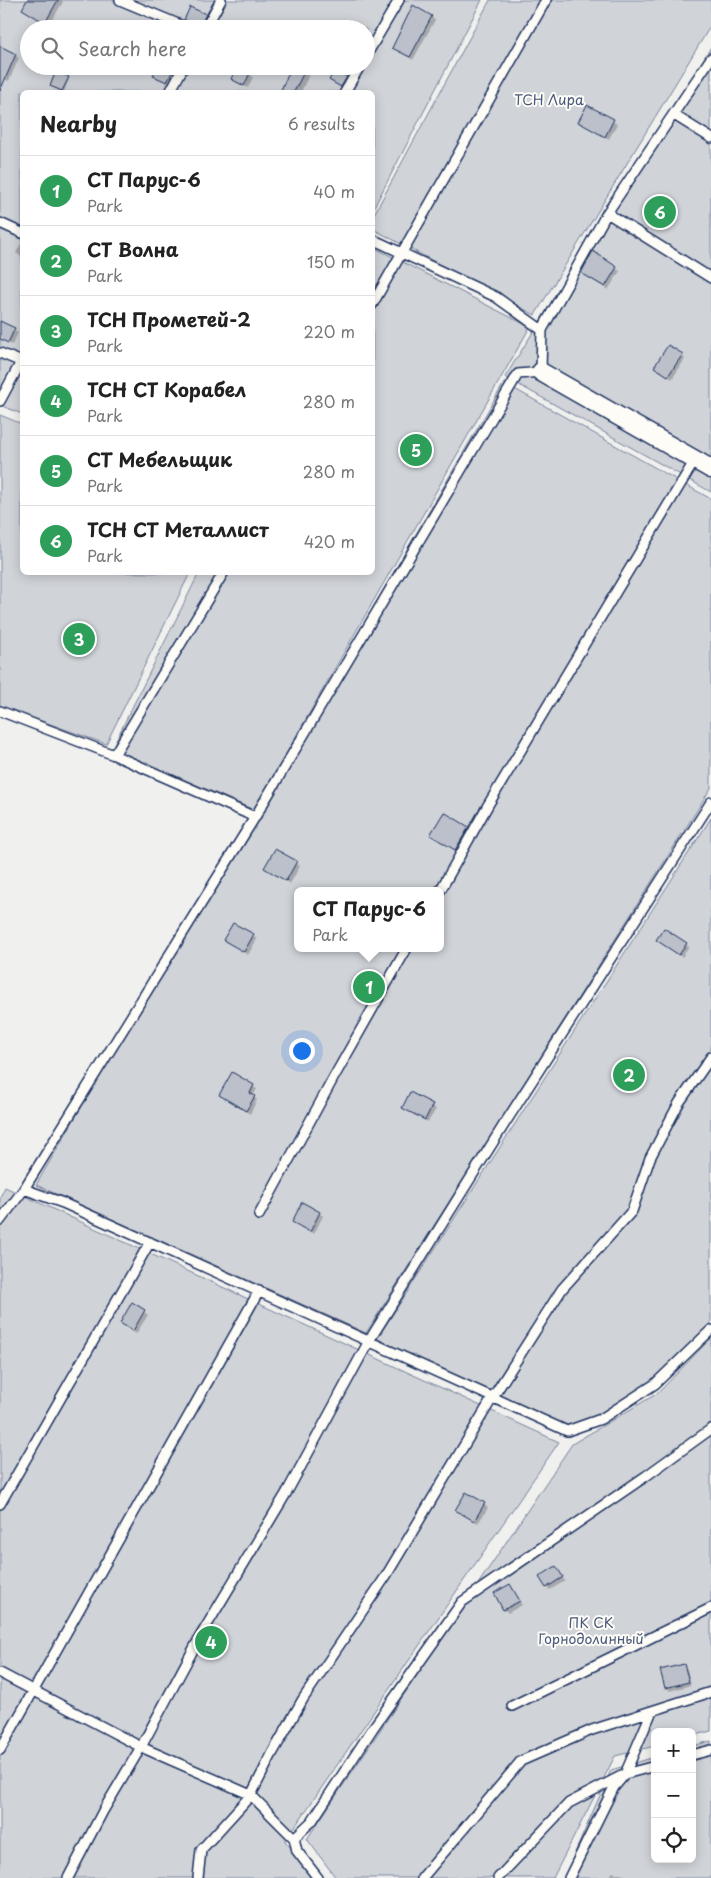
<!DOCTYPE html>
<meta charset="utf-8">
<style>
:root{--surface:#fff;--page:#f2f2f2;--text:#222;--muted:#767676;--line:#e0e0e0;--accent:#1b2f5e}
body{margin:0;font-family:"Playpen Sans",sans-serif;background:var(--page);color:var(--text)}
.controls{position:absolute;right:15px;bottom:15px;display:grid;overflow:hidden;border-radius:8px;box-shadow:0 2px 12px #0003}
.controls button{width:45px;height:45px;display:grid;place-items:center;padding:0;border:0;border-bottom:1px solid var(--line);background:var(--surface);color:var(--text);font:25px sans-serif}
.you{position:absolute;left:301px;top:1050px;width:18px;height:18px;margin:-12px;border:4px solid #fff;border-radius:50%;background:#1a73e8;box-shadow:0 0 0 8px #1a73e833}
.badge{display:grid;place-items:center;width:32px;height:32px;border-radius:50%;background:var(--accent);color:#fff;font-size:16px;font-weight:700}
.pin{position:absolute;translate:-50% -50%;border:2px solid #fff;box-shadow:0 1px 5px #0006}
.popup{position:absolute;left:294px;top:887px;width:150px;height:65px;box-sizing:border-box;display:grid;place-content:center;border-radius:8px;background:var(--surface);filter:drop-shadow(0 1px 4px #0005);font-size:16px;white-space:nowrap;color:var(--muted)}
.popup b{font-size:19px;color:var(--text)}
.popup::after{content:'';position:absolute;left:50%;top:100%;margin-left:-10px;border:10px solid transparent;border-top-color:var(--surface)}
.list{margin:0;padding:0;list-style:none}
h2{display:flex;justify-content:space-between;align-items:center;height:65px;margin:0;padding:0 20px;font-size:21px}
h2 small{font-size:16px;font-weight:400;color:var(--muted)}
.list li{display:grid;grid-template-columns:32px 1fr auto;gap:15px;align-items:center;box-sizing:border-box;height:70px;padding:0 20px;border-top:1px solid var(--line)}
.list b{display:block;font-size:19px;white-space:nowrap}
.list p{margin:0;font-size:16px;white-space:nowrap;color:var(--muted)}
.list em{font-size:16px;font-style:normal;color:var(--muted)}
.icon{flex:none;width:28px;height:28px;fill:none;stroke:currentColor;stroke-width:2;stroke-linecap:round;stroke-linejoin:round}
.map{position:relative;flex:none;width:711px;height:1878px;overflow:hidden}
.search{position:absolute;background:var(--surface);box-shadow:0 2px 12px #0003;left:20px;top:20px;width:355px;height:55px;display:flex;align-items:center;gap:12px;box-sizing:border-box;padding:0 18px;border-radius:28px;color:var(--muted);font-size:19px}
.panel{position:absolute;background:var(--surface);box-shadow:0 2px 12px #0003;left:20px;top:90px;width:355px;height:485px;border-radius:8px}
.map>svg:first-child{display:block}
.green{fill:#d0d3d8;stroke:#76819b;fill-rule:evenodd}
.shadow{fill:#0003}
.building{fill:#bbc0ca;stroke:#1b2f5e}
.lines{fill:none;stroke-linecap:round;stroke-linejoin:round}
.lane-casing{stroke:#1b2f5e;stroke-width:12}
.street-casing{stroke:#1b2f5e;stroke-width:21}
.lane{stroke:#fdfcf7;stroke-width:9}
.street{stroke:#fdfcf7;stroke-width:18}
.labels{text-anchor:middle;stroke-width:4;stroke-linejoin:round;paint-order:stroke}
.park-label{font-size:14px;fill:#48587c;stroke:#fdfcf7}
</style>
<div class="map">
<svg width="711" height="1878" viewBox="0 0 711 1878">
<rect width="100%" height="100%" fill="#f0f0ee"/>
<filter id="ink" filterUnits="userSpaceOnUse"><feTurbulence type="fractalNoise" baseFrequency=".02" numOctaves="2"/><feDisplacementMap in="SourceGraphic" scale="10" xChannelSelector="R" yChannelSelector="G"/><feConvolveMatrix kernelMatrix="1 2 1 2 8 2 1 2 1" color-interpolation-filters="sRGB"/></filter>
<g filter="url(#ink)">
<path class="green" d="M 0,0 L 482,0 L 373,209 L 372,92 L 22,92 L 22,414 L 0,405 ZM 29,29 L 366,29 L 366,66 L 29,66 Z
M 490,0 L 711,0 L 711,25 L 535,315 L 373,229 L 373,216 Z
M 711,47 L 711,492 L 505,377 Z
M 373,247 L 530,327 L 254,810 L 112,748 L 199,573 L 372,572 Z
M 504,383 L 711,499 L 711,788 L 366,1333 L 36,1185 ZM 298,891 L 440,891 L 440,948 L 298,948 Z
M 0,415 L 22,424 L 22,572 L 190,573 L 106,744 L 0,706 Z
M 711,818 L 711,1332 L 655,1390 L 568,1437 L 377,1339 Z
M 5,1187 L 559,1442 L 285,1841 L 316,1878 L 0,1878 L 0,1197 Z
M 711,1338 L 711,1731 L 692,1736 L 692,1732 L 655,1732 L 655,1746 L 615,1756 L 553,1878 L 336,1878 L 307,1839 L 572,1444 L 658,1393 Z
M 711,1741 L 711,1878 L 564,1878 L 611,1770 L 655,1757 L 655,1859 L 692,1859 L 692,1746 Z"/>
<path class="shadow" d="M 29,0 L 61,0 L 63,2 L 49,25 L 24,9 Z
M 413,7 L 435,20 L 413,60 L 394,48 Z
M 205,15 L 209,19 L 204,29 L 200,29 L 185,19 Z
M 230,22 L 243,29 L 227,29 Z
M 0,51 L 15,55 L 19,58 L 9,81 L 0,77 Z
M 159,66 L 178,66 L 170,84 L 157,78 Z
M 293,66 L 313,66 L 301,92 L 279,92 Z
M 249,74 L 253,77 L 248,88 L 232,79 Z
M 68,78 L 69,79 L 64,92 L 53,87 Z
M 346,78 L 347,79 L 342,88 L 332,82 Z
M 588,107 L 617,124 L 609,139 L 579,122 Z
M 21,243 L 22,243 L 22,257 L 16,253 Z
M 593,253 L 620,271 L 608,290 L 586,276 Z
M 0,322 L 18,333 L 12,345 L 0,339 Z
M 682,355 L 685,359 L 672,379 L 655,367 Z
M 468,828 L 471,831 L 459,852 L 432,835 Z
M 276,850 L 300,866 L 290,884 L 265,868 Z
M 234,924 L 257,939 L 248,955 L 225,940 Z
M 657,940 L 686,944 L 689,947 L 682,957 Z
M 232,1074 L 257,1089 L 253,1096 L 257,1100 L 250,1114 L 220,1095 Z
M 411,1094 L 436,1109 L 428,1122 L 403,1107 Z
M 319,1213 L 323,1216 L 314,1234 L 293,1222 Z
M 133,1304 L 148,1315 L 136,1334 L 121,1323 Z
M 484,1504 L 488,1508 L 478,1523 L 460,1513 Z
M 556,1568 L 565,1581 L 550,1590 L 547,1587 Z
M 510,1586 L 522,1605 L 508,1613 L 504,1609 Z
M 684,1665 L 687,1669 L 691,1685 L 670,1691 L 666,1687 Z
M 612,1872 L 628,1876 L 630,1878 L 610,1878 Z"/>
<path class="building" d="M 27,0 L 58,0 L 45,23 L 22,9 Z
M 413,5 L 432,16 L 410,57 L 392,48 Z
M 190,7 L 206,14 L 199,29 L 196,28 L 193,23 L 184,20 Z
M 0,46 L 16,54 L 0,91 Z
M 157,66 L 164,66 L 173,70 L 167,82 L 153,76 Z
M 237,66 L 250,73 L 244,86 L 231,79 Z
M 292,66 L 307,66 L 294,92 L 280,92 Z
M 335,70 L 347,77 L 341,87 L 329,80 Z
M 56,71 L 69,77 L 62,91 L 50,86 Z
M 587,105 L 614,119 L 605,137 L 578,122 Z
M 593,251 L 617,267 L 605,287 L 581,273 Z
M 0,321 L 15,328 L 8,343 L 0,339 Z
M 668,345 L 683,354 L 668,376 L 654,367 Z
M 444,812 L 469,827 L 455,850 L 430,835 Z
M 275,849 L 297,861 L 286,881 L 264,868 Z
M 233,923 L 254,934 L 244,952 L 223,940 Z
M 664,928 L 687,943 L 679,955 L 656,940 Z
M 232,1072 L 254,1085 L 250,1093 L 255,1096 L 246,1111 L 219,1095 Z
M 410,1092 L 433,1104 L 425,1120 L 402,1108 Z
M 302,1202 L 320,1212 L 310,1232 L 292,1222 Z
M 132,1302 L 145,1310 L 133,1331 L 120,1323 Z
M 466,1492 L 485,1503 L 474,1521 L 455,1510 Z
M 556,1566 L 563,1577 L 546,1588 L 539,1577 Z
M 510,1584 L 520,1601 L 503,1610 L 494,1593 Z
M 684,1664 L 689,1682 L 665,1688 L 660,1670 Z"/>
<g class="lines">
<defs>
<path id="lane" d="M 120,0 L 190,29
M 205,29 L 221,0
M 366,56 L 399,0
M 170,92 L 184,66
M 345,92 L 360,66
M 674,115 L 711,138
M 607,213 L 711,278
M 0,223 L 22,233
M 372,239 L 496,297 L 542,330
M 372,305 L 546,0
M 0,353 L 22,362
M 0,401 L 22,360
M 0,711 L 114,755 L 255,817
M 114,755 L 224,572
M 440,891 L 488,805 L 695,460
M 24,1189 L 255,817 L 518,374 L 541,372 L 542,330 L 607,213 L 711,58
M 259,1215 L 334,1077 L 407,948
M 0,1221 L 24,1189 L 63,1203 L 567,1431 L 601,1419 L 655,1384 L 711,1330
M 0,1504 L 150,1242
M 0,1673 L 141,1747 L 251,1795 L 294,1838 L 297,1851 L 318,1878
M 512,1706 L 711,1608
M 0,1750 L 259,1291
M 692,1755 L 711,1750
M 294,1838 L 312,1821 L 373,1728 L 462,1602 L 646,1476 L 711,1429
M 68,1878 L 103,1811 L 141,1747 L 201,1635 L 287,1492 L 369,1341 L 505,1123 L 711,802
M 198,1878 L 201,1850 L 251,1795 L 272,1754 L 303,1699 L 386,1576 L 493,1397 L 562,1289 L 632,1211 L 650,1158 L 679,1103 L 711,1057
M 422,1878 L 521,1761 L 592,1730 L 711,1692
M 498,1878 L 569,1803 L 625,1774 L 655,1766
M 569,1878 L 614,1787 L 625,1774 L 652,1711"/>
<path id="street" d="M 541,372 L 711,469"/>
</defs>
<use href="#lane" class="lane-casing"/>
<use href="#street" class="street-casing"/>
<use href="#lane" class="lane"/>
<use href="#street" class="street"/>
</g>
</g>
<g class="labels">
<g class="park-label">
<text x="549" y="105">ТСН Лира</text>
<text x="591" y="1628">ПК СК<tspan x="591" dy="16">Горнодолинный</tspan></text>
</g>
</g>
</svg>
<div class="controls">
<button>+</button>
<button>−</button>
<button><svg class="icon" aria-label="locate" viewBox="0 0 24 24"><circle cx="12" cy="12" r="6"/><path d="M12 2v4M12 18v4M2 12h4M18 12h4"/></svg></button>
</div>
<div class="you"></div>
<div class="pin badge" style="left:369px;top:987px;background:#2e9e5b">1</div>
<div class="popup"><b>СТ Парус-6</b>Park</div>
<div class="pin badge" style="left:629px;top:1075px;background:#2e9e5b">2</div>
<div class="pin badge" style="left:79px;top:639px;background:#2e9e5b">3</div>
<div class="pin badge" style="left:211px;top:1642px;background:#2e9e5b">4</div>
<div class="pin badge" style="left:416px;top:450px;background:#2e9e5b">5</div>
<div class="pin badge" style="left:660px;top:212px;background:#2e9e5b">6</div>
<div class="search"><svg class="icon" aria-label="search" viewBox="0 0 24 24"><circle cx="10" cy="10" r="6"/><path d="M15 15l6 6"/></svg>Search here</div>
<section class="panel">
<h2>Nearby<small>6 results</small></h2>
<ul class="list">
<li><span class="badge" style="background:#2e9e5b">1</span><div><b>СТ Парус-6</b><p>Park</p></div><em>40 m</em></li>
<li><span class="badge" style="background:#2e9e5b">2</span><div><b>СТ Волна</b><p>Park</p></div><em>150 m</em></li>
<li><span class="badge" style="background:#2e9e5b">3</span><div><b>ТСН Прометей-2</b><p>Park</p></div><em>220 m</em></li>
<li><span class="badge" style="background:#2e9e5b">4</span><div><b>ТСН СТ Корабел</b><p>Park</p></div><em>280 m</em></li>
<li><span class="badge" style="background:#2e9e5b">5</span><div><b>СТ Мебельщик</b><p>Park</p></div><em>280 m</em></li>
<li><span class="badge" style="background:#2e9e5b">6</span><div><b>ТСН СТ Металлист</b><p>Park</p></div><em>420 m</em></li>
</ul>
</section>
</div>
